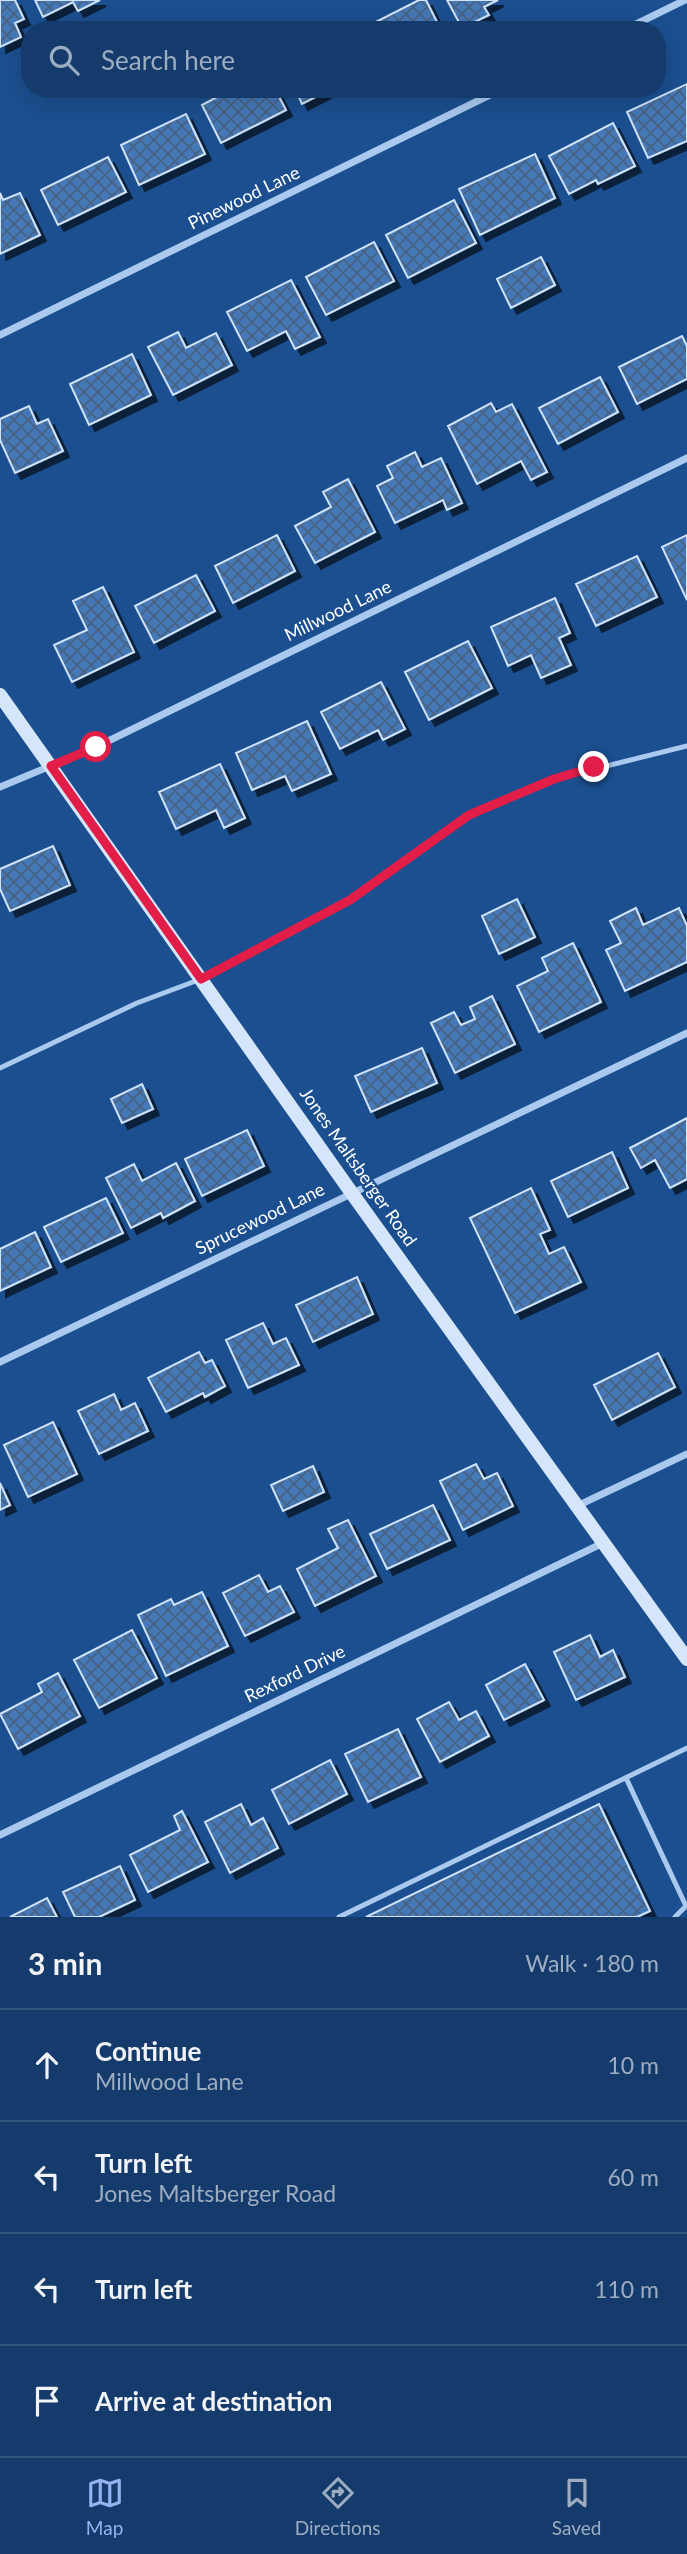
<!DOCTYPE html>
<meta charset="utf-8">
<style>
:root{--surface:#143b6b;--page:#1d4271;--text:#f1f3f6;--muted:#9dadc1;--line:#33557e;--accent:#95b2f1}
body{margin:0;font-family:Lato,sans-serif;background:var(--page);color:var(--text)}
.stop{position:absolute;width:21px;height:21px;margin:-16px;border:5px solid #e11d48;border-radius:50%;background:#fff}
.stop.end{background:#e11d48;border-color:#fff;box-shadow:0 2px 7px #0008}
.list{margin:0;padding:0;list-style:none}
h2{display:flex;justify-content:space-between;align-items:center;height:91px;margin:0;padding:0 28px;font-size:30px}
h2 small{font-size:23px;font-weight:400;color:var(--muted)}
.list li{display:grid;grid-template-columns:46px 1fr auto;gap:21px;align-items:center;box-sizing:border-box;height:112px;padding:0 28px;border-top:2px solid var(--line)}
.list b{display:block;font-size:26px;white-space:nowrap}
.list p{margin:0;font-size:23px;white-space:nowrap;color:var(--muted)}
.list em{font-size:23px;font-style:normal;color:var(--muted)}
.icon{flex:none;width:38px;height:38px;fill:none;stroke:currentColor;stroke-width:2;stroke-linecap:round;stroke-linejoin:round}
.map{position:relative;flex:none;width:687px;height:1917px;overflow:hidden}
.search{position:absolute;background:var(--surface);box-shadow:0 7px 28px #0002;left:21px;right:21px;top:21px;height:77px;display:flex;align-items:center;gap:18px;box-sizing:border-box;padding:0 24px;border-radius:28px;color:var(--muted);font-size:26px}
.sheet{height:539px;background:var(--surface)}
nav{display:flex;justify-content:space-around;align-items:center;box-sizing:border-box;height:98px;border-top:2px solid var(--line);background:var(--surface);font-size:19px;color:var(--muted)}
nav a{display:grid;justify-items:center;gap:4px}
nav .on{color:var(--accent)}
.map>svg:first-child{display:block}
.building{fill:url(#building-cross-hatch);stroke:#cfe3fa;stroke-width:2;filter:url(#shadow)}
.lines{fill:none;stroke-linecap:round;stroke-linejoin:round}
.service{stroke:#a9c9ee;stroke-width:5}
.minor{stroke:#a9c9ee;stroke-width:7}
.secondary{stroke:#d6e6fa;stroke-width:14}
.route{stroke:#e11d48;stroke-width:9}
.labels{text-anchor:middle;stroke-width:5;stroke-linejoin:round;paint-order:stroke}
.street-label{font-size:18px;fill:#fff;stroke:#1b4f8f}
</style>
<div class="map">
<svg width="687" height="1917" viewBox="0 0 687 1917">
<defs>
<pattern id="building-cross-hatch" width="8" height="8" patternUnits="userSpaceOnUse" patternTransform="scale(1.75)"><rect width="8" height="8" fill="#4478b7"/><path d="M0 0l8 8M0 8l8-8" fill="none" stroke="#486282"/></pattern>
<filter id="shadow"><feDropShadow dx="6" dy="6" stdDeviation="0" flood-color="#0009"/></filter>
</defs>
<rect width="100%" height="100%" fill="#1b4f8f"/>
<path class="building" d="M 0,0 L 15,0 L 24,19 L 15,23 L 21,37 L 0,47 Z
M 35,0 L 100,0 L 78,11 L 73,2 L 43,17 Z
M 419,0 L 426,0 L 441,30 L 360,30 Z
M 447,0 L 498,0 L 484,7 L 489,15 L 462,28 Z
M 687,84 L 687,141 L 648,158 L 627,112 Z
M 232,89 L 275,89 L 286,110 L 221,143 L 202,105 Z
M 295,89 L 331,89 L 302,104 Z
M 186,114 L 205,154 L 139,185 L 121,145 Z
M 613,123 L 635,166 L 598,184 L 596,180 L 569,194 L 549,156 Z
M 535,154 L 555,198 L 480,235 L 459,189 Z
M 108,157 L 126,192 L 58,225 L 41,190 Z
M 0,193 L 3,200 L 20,193 L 40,235 L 0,254 Z
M 454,200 L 476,243 L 408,278 L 386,235 Z
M 374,242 L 394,281 L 326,315 L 306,277 Z
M 541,257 L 555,285 L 511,308 L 497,279 Z
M 291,280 L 320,337 L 295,349 L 286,331 L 247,351 L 227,312 Z
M 178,332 L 186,348 L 216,333 L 232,365 L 173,395 L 148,347 Z
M 682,336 L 687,346 L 687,379 L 637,404 L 619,367 Z
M 132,354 L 151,395 L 89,425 L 70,384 Z
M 600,377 L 618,412 L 558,444 L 539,408 Z
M 491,403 L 496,412 L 512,404 L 547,472 L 531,480 L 521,461 L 477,484 L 448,426 Z
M 29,406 L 37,424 L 48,419 L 63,451 L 15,473 L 0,440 L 0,419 Z
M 415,452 L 422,467 L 441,458 L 462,503 L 447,510 L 443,500 L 395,523 L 377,486 L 393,478 L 387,466 Z
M 348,479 L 375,532 L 315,563 L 295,526 L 331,507 L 323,492 Z
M 277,535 L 295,571 L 233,603 L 215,566 Z
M 687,535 L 687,600 L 662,547 Z
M 637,556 L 657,597 L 596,626 L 576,584 Z
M 196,575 L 215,611 L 154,643 L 135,606 Z
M 103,587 L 134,652 L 72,682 L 54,645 L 87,630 L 73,601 Z
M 555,598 L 570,633 L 559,638 L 571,665 L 541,678 L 531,655 L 508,666 L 491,627 Z
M 468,641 L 492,688 L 429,720 L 405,672 Z
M 381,682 L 405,729 L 383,740 L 378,730 L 340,749 L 321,712 Z
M 307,721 L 331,774 L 292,791 L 285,776 L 252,790 L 236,753 Z
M 220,764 L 245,818 L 224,828 L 216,810 L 176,829 L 159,792 Z
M 53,846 L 70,885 L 10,911 L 0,889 L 0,869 Z
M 517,899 L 535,937 L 499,954 L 482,916 Z
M 636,908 L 643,925 L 679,908 L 687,926 L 687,962 L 625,991 L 606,950 L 621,943 L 610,921 Z
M 573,943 L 601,1002 L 539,1032 L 517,986 L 548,971 L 542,958 Z
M 492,996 L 515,1044 L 455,1073 L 431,1023 L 454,1012 L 461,1025 L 475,1019 L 470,1007 Z
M 422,1048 L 437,1083 L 371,1112 L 355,1076 Z
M 142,1084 L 153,1109 L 122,1123 L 111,1099 Z
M 687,1118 L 687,1179 L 670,1188 L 655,1160 L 641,1168 L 630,1148 Z
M 247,1130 L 264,1166 L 202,1196 L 185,1159 Z
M 612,1152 L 628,1188 L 568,1217 L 551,1181 Z
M 176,1163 L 195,1201 L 163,1218 L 161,1213 L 131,1228 L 106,1178 L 134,1164 L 142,1181 Z
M 531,1188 L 550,1230 L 540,1234 L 549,1254 L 564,1247 L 581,1282 L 515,1313 L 470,1218 Z
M 106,1198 L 123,1233 L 61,1262 L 44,1227 Z
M 35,1232 L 51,1267 L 0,1291 L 0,1249 Z
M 357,1277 L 373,1314 L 313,1342 L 296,1305 Z
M 263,1323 L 273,1344 L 286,1338 L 299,1365 L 248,1388 L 226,1340 Z
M 199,1352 L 205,1363 L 212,1360 L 225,1386 L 205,1397 L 203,1393 L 166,1412 L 148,1378 Z
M 658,1353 L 675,1387 L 612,1420 L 594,1385 Z
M 114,1394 L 121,1410 L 135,1403 L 148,1431 L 99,1454 L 78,1411 Z
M 53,1422 L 77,1474 L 28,1497 L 4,1445 Z
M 476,1464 L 484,1479 L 497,1473 L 513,1506 L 463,1530 L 440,1481 Z
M 313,1466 L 324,1492 L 283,1511 L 271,1485 Z
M 0,1483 L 10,1505 L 0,1510 Z
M 433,1505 L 450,1540 L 387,1569 L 370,1534 Z
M 348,1520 L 376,1576 L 315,1606 L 297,1569 L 338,1548 L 328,1529 Z
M 259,1575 L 268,1592 L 280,1586 L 294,1612 L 245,1636 L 223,1593 Z
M 202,1592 L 228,1646 L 166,1676 L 138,1615 L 171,1599 L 174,1605 Z
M 132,1630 L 157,1678 L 99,1708 L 74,1660 Z
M 590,1635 L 600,1657 L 613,1650 L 625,1677 L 576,1700 L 554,1652 Z
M 525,1664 L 544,1700 L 504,1720 L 486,1685 Z
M 58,1673 L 80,1716 L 18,1749 L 0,1714 L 42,1692 L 38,1684 Z
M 449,1702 L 459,1720 L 476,1711 L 489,1736 L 440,1762 L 417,1719 Z
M 398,1729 L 421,1777 L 368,1802 L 345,1754 Z
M 330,1760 L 347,1794 L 289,1824 L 272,1790 Z
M 241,1804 L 251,1825 L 263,1818 L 278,1848 L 230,1873 L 205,1822 Z
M 599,1804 L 650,1911 L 637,1917 L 366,1917 Z
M 182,1811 L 208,1862 L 148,1892 L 130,1855 L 180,1830 L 174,1816 Z
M 120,1866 L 135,1900 L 99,1917 L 75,1917 L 63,1892 Z
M 47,1898 L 57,1917 L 10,1917 Z"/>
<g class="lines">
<path class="service" d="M 0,1068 L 137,1003 L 201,979 L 350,900 L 469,815 L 554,779 L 687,746
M 626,1778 L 686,1906 L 675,1917
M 339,1917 L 687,1748"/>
<path class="minor" d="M 624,30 L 685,0
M 0,335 L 502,89
M 0,787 L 96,747 L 687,458
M 0,1362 L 687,1033
M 577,1506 L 687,1454
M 0,1835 L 603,1543"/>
<path class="secondary" d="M 0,695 L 351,1192 L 687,1659"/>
</g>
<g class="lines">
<path class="route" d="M 96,747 L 51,766 L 201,979 L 350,900 L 469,815 L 554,779 L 594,767"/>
</g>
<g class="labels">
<g class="street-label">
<text transform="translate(244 198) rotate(-26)" y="6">Pinewood Lane</text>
<text transform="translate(338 611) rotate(-26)" y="6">Millwood Lane</text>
<text transform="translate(358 1167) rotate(55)" y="6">Jones Maltsberger Road</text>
<text transform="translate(260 1219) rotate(-26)" y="6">Sprucewood Lane</text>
<text transform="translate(295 1674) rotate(-26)" y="6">Rexford Drive</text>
</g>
</g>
</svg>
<div class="stop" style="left:96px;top:747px"></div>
<div class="stop end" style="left:594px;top:767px"></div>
<div class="search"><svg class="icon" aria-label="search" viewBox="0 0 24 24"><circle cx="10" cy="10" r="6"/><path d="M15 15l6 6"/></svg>Search here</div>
</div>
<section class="sheet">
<h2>3 min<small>Walk · 180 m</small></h2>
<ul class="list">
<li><svg class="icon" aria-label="ahead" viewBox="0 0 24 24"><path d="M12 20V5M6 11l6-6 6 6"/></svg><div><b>Continue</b><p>Millwood Lane</p></div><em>10 m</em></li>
<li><svg class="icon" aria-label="left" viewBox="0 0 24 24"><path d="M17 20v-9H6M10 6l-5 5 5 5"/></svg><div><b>Turn left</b><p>Jones Maltsberger Road</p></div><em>60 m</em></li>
<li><svg class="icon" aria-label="left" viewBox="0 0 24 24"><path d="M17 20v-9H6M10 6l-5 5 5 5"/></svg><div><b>Turn left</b></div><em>110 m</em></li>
<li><svg class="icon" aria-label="arrive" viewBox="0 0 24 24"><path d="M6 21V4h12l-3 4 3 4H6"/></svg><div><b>Arrive at destination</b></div></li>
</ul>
</section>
<nav>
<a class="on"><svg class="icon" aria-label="map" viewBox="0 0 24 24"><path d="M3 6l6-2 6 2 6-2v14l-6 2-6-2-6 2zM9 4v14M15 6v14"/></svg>Map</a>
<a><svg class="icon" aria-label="directions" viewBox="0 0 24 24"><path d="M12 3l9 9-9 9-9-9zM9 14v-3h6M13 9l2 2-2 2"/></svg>Directions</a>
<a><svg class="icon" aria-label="saved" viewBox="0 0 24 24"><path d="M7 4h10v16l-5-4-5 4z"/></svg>Saved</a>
</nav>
